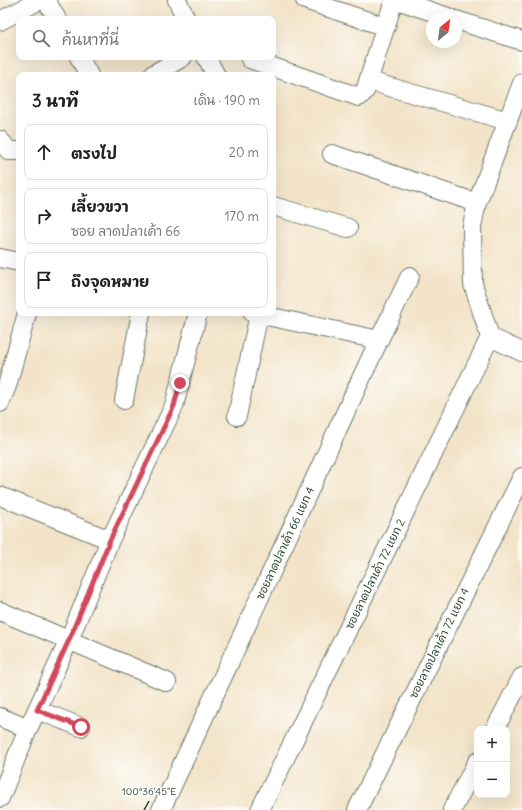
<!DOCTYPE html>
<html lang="th">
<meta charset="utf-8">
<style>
:root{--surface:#fff;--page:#f2f2f2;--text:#222;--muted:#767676;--line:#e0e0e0}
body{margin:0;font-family:Delius,"Playpen Sans Thai",sans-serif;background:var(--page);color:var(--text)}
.controls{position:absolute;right:12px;bottom:12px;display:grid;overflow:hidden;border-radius:8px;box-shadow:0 4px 16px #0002}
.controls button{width:36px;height:36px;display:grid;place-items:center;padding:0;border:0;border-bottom:1px solid var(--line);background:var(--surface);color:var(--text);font:20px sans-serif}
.compass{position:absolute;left:426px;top:12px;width:36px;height:36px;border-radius:50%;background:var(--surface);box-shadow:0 4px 16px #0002;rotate:29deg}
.stop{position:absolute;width:12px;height:12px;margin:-9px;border:3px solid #d1495b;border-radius:50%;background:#fff}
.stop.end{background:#d1495b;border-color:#fff;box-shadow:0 1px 4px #0008}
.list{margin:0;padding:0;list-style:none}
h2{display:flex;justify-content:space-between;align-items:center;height:52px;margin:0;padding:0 16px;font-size:17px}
h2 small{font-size:13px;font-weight:400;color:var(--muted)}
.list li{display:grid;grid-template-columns:26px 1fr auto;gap:12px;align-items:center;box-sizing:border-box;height:56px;margin:0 8px 8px;padding:0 8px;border:1px solid var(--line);border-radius:8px}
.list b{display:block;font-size:15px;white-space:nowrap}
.list p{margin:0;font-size:13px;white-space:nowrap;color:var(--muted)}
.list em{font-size:13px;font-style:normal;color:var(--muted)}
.icon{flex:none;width:22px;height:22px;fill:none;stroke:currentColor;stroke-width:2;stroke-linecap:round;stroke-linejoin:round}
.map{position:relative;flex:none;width:522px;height:810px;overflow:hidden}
.search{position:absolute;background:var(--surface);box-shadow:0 4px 16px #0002;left:16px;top:16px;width:260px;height:44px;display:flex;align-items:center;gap:10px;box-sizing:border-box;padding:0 14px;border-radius:8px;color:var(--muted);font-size:15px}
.panel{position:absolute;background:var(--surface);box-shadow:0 4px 16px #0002;left:16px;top:72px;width:260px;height:244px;border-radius:8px}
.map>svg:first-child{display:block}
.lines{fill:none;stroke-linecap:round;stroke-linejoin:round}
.minor-casing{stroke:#697768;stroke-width:20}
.minor{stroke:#fff;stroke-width:18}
.route{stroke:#d1495b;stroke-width:5}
.ticks{fill:none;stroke:#1f3d34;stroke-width:1.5}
.labels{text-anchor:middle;stroke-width:3;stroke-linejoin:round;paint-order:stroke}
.street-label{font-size:11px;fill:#1f3d34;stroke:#fdfcf7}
.ticks-label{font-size:10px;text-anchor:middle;fill:#1f3d34;stroke:#fdfcf7;stroke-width:3;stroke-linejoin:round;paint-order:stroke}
</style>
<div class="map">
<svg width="522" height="810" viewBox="0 0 522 810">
<rect width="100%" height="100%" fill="#fdfcf7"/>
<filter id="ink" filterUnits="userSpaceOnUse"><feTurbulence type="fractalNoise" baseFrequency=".025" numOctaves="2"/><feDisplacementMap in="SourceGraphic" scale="8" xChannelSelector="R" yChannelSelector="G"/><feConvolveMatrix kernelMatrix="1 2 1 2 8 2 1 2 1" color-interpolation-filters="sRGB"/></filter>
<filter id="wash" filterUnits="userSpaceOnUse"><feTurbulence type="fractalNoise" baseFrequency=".012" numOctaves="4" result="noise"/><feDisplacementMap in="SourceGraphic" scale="16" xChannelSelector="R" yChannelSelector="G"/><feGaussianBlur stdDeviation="0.9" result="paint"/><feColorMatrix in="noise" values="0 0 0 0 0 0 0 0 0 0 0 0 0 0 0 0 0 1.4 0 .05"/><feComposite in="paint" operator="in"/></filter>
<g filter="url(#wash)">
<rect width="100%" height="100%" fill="#f3e4c9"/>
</g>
<g filter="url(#ink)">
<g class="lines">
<defs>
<path id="minor" d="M 46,0 L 57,19
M 177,0 L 186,19
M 305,0 L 386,27
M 397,0 L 451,18
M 456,20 L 522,41
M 0,21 L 40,0
M 79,57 L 89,75
M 206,57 L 216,75
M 250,59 L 359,97 L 365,91 L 394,0
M 152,75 L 183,57
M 369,81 L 508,121
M 522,83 L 477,203 L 472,226 L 473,284 L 490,337 L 522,352
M 0,140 L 9,151 L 19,151
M 332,154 L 477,203
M 273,206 L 348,228
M 0,258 L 19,262
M 253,313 L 379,340
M 124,400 L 141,313
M 0,403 L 7,386 L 27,313
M 237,416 L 259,314
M 0,496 L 110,540
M 0,611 L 167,682
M 37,710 L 81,727
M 0,717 L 28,729
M 495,729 L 522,677
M 0,798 L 28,729 L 69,640 L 110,540 L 174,406 L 198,313
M 161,810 L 379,340 L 410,276
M 260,810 L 490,337
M 357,810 L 522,477
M 452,810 L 477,762"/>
</defs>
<use href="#minor" class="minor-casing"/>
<use href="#minor" class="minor"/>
</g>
</g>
<g class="lines" filter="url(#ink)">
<path class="route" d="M 81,727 L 37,710 L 69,640 L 110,540 L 174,406 L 180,383"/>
</g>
<path class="ticks" d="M 144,810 L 149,801"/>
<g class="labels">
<g class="street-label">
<text transform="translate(285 543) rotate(-65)" y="4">ซอยลาดปลาเค้า 66 แยก 4</text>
<text transform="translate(375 574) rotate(-64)" y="4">ซอยลาดปลาเค้า 72 แยก 2</text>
<text transform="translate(439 643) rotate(-64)" y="4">ซอยลาดปลาเค้า 72 แยก 4</text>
</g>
</g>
<g class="ticks-label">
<text x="149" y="795">100°36'45"E</text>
</g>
</svg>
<div class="controls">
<button>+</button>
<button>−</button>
</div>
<svg class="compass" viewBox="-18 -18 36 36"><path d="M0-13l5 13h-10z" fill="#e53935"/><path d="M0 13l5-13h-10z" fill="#767676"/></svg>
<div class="stop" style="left:81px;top:727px"></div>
<div class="stop end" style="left:180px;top:383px"></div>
<div class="search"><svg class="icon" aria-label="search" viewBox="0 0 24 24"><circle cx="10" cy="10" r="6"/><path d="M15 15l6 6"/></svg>ค้นหาที่นี่</div>
<section class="panel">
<h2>3 นาที<small>เดิน · 190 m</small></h2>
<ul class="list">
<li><svg class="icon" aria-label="ahead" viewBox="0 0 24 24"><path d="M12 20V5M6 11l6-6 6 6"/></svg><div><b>ตรงไป</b></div><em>20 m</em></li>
<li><svg class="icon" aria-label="right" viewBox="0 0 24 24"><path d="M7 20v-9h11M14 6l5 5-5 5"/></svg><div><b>เลี้ยวขวา</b><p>ซอย ลาดปลาเค้า 66</p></div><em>170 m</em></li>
<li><svg class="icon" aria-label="arrive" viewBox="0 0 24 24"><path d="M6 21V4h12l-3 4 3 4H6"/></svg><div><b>ถึงจุดหมาย</b></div></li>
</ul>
</section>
</div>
